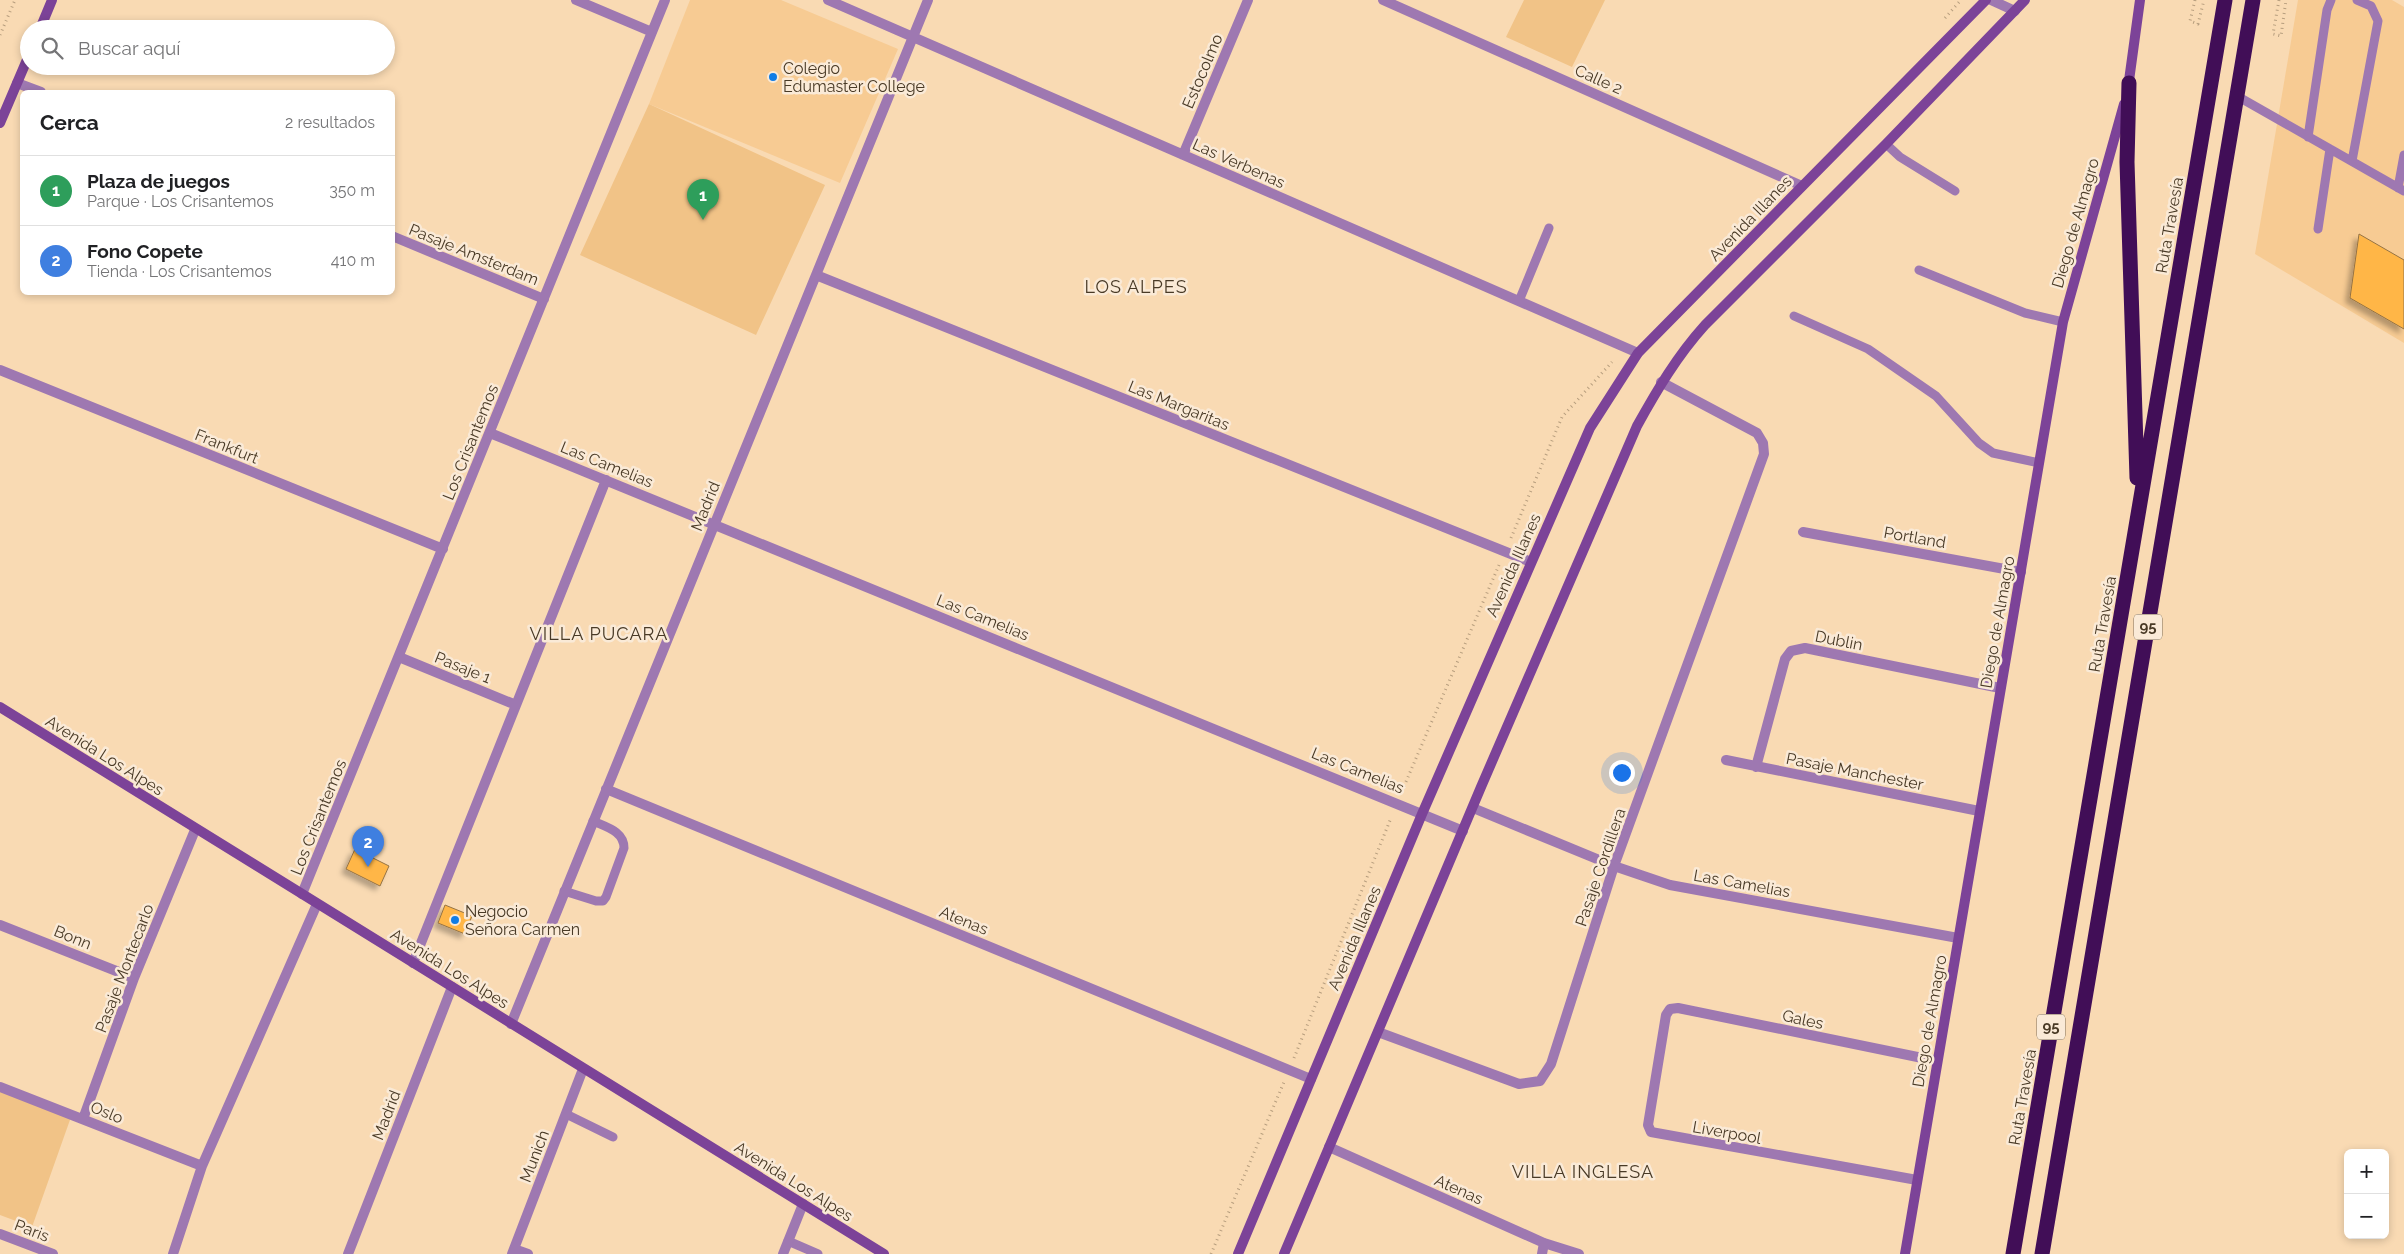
<!DOCTYPE html>
<html lang="es">
<meta charset="utf-8">
<style>
:root{--surface:#fff;--page:#f6f6f6;--text:#202124;--muted:#757577;--line:#e0e0e0;--accent:#1a73e8}
body{margin:0;font-family:Raleway,sans-serif;background:var(--page);color:var(--text)}
.controls{position:absolute;right:15px;bottom:15px;display:grid;overflow:hidden;border-radius:8px;box-shadow:0 2px 8px #0003}
.controls button{width:45px;height:45px;display:grid;place-items:center;padding:0;border:0;border-bottom:1px solid var(--line);background:var(--surface);color:var(--text);font:25px sans-serif}
.you{position:absolute;left:1621px;top:772px;width:18px;height:18px;margin:-12px;border:4px solid #fff;border-radius:50%;background:#1a73e8;box-shadow:0 0 0 8px #1a73e833}
.badge{display:grid;place-items:center;width:32px;height:32px;border-radius:50%;background:var(--accent);color:#fff;font-size:16px;font-weight:700}
.pin{position:absolute;translate:-50% -41px;filter:drop-shadow(0 1px 2px #0008)}
.pin::after{content:'';position:absolute;top:26px;width:18px;height:15px;background:inherit;clip-path:polygon(0 0,100% 0,50% 100%)}
.list{margin:0;padding:0;list-style:none}
h2{display:flex;justify-content:space-between;align-items:center;height:65px;margin:0;padding:0 20px;font-size:21px}
h2 small{font-size:16px;font-weight:400;color:var(--muted)}
.list li{display:grid;grid-template-columns:32px 1fr auto;gap:15px;align-items:center;box-sizing:border-box;height:70px;padding:0 20px;border-top:1px solid var(--line)}
.list b{display:block;font-size:19px;white-space:nowrap}
.list p{margin:0;font-size:16px;white-space:nowrap;color:var(--muted)}
.list em{font-size:16px;font-style:normal;color:var(--muted)}
.icon{flex:none;width:28px;height:28px;fill:none;stroke:currentColor;stroke-width:2;stroke-linecap:round;stroke-linejoin:round}
.map{position:relative;flex:none;width:2404px;height:1254px;overflow:hidden}
.search{position:absolute;background:var(--surface);box-shadow:0 2px 8px #0003;left:20px;top:20px;width:375px;height:55px;display:flex;align-items:center;gap:12px;box-sizing:border-box;padding:0 18px;border-radius:28px;color:var(--muted);font-size:19px}
.panel{position:absolute;background:var(--surface);box-shadow:0 2px 8px #0003;left:20px;top:90px;width:375px;height:205px;border-radius:8px}
.map>svg:first-child{display:block}
.built{fill:#f7cb93}
.green{fill:#f1c387}
.building{fill:#ffb647;stroke:#957344;filter:url(#shadow)}
.lines{fill:none;stroke-linecap:round;stroke-linejoin:round}
.path{stroke:#b79e7e;stroke-width:3;stroke-dasharray:1 4;stroke-linecap:butt}
.lane{stroke:#9e78b1;stroke-width:9}
.street{stroke:#9e78b1;stroke-width:10}
.secondary{stroke:#7c4398;stroke-width:10}
.highway{stroke:#410e57;stroke-width:15}
.poi-dot{fill:#117de5;stroke:#faead7;stroke-width:2}
.labels{text-anchor:middle;stroke-width:5;stroke-linejoin:round;paint-order:stroke}
.shield{fill:#faead7;stroke:#7e6f5b;stroke-width:1}
.shield-label{font-size:15px;font-weight:bold;fill:#493a26}
.poi-label{font-size:16px;fill:#493a26;stroke:#faead7;text-anchor:start}
.street-label{font-size:16px;fill:#493a26;stroke:#faead7}
.neighbourhood-label{font-size:18px;letter-spacing:1px;fill:#493a26;stroke:#faead7}
</style>
<div class="map">
<svg width="2404" height="1254" viewBox="0 0 2404 1254">
<defs>
<filter id="shadow"><feDropShadow dx="-4.5" dy="4.5" stdDeviation="2.5" flood-color="#0004"/></filter>
</defs>
<rect width="100%" height="100%" fill="#f9dab3"/>
<path class="built" d="M 690,0 L 781,0 L 898,49 L 840,183 L 649,104 Z
M 2298,0 L 2392,0 L 2404,7 L 2404,343 L 2255,254 Z"/>
<path class="green" d="M 1524,0 L 1605,0 L 1572,67 L 1506,37 Z
M 649,104 L 825,185 L 756,335 L 580,255 Z
M 0,1090 L 71,1117 L 32,1227 L 0,1215 Z"/>
<path class="building" d="M 2359,234 L 2404,260 L 2404,329 L 2350,298 Z
M 355,849 L 389,866 L 380,886 L 346,869 Z
M 445,905 L 472,916 L 465,934 L 438,923 Z"/>
<g class="lines">
<path class="path" d="M 2195,0 L 2190,21 L 2198,24 L 2204,0
M 2279,0 L 2273,34 L 2281,36 L 2286,0
M 1945,18 L 1961,0
M 0,35 L 15,0
M 1511,538 L 1562,417 L 1612,362
M 1402,791 L 1499,565
M 1294,1058 L 1391,818
M 1211,1254 L 1284,1082"/>
<path class="lane" d="M 2237,96 L 2404,191
M 2308,137 L 2327,10 L 2331,0
M 1886,144 L 1900,157 L 1955,191
M 2352,161 L 2378,21 L 2371,6 L 2357,0
M 2398,188 L 2404,155
M 2318,229 L 2330,149
M 1919,270 L 2025,313 L 2063,322
M 1519,301 L 1549,228
M 1794,316 L 1868,349 L 1936,396 L 1979,443 L 1993,453 L 2039,463
M 564,891 L 596,901 L 603,901 L 606,897 L 624,848 C 624,831 606,827 593,821
M 566,1114 L 613,1137
M 788,1241 L 818,1254"/>
<path class="street" d="M 576,0 L 652,32
M 828,0 L 1638,353
M 1383,0 L 1802,186
M 1991,0 L 2015,11
M 17,83 L 41,92
M 1183,155 L 1248,0
M 392,236 L 544,299
M 816,275 L 1531,562
M 0,370 L 443,549
M 490,433 L 1463,831
M 1803,532 L 2021,572
M 399,657 L 516,705
M 1726,760 L 1979,811
M 1756,767 L 1785,659 L 1791,651 L 1805,648 L 2000,688
M 606,789 L 1311,1079
M 1473,808 L 1614,866 L 1670,885 L 1958,938
M 302,894 L 665,0
M 0,925 L 134,978
M 413,963 L 606,480
M 511,1024 L 928,0
M 1378,1032 L 1519,1084 L 1540,1081 L 1551,1064 L 1614,866 L 1764,454 L 1763,443 L 1757,433 L 1661,382
M 0,1087 L 202,1166
M 83,1119 L 134,978 L 195,830
M 1329,1147 L 1544,1243 L 1579,1254
M 1917,1180 L 1651,1132 L 1648,1125 L 1666,1015 L 1670,1009 L 1678,1008 L 1937,1061
M 0,1234 L 53,1254
M 514,1249 L 528,1254
M 173,1254 L 202,1166 L 317,904
M 348,1254 L 452,987
M 512,1254 L 583,1069
M 783,1254 L 803,1204
M 1542,1254 L 1544,1243"/>
<path class="secondary" d="M 40,29 L 52,0
M 2128,88 L 2140,0
M 0,123 L 29,55
M 0,707 L 884,1254
M 1238,1254 L 1422,814 L 1590,428 L 1638,353 L 1986,0
M 1284,1254 L 1481,787 L 1637,426 C 1657,390 1677,356 1705,325 L 1886,144 L 2025,0
M 1905,1254 L 2063,322 L 2124,104"/>
<path class="highway" d="M 2129,83 L 2127,162 L 2137,478
M 2013,1254 L 2225,0
M 2042,1254 L 2253,0"/>
</g>
<g class="poi-dot">
<circle cx="773" cy="77" r="5"/>
<circle cx="455" cy="920" r="5"/>
</g>
<g class="labels">
<g class="shield">
<rect x="2134" y="614.5" width="28" height="25" rx="4"/>
<rect x="2037" y="1014.5" width="28" height="25" rx="4"/>
</g>
<g class="shield-label">
<text x="2148" y="632">95</text>
<text x="2051" y="1032">95</text>
</g>
<g class="poi-label">
<text x="783" y="74">Colegio<tspan x="783" dy="18">Edumaster College</tspan></text>
<text x="465" y="917">Negocio<tspan x="465" dy="18">Señora Carmen</tspan></text>
</g>
<g class="street-label">
<text transform="translate(1202 71) rotate(-67)" y="6">Estocolmo</text>
<text transform="translate(1599 79) rotate(24)" y="6">Calle 2</text>
<text transform="translate(1239 163) rotate(24)" y="6">Las Verbenas</text>
<text transform="translate(1750 218) rotate(-46)" y="6">Avenida Illanes</text>
<text transform="translate(2075 223) rotate(-74)" y="6">Diego de Almagro</text>
<text transform="translate(2169 225) rotate(-80)" y="6">Ruta Travesía</text>
<text transform="translate(474 254) rotate(22)" y="6">Pasaje Amsterdam</text>
<text transform="translate(1179 405) rotate(22)" y="6">Las Margaritas</text>
<text transform="translate(470 442) rotate(-68)" y="6">Los Crisantemos</text>
<text transform="translate(227 446) rotate(22)" y="6">Frankfurt</text>
<text transform="translate(607 464) rotate(22)" y="6">Las Camelias</text>
<text transform="translate(705 506) rotate(-68)" y="6">Madrid</text>
<text transform="translate(1915 537) rotate(10)" y="6">Portland</text>
<text transform="translate(1513 565) rotate(-66)" y="6">Avenida Illanes</text>
<text transform="translate(983 617) rotate(22)" y="6">Las Camelias</text>
<text transform="translate(1997 622) rotate(-80)" y="6">Diego de Almagro</text>
<text transform="translate(2102 624) rotate(-80)" y="6">Ruta Travesía</text>
<text transform="translate(1839 640) rotate(11)" y="6">Dublin</text>
<text transform="translate(463 667) rotate(22)" y="6">Pasaje 1</text>
<text transform="translate(105 755) rotate(32)" y="6">Avenida Los Alpes</text>
<text transform="translate(1358 770) rotate(22)" y="6">Las Camelias</text>
<text transform="translate(1855 771) rotate(11)" y="6">Pasaje Manchester</text>
<text transform="translate(318 817) rotate(-68)" y="6">Los Crisantemos</text>
<text transform="translate(1600 867) rotate(-71)" y="6">Pasaje Cordillera</text>
<text transform="translate(1742 883) rotate(10)" y="6">Las Camelias</text>
<text transform="translate(964 920) rotate(22)" y="6">Atenas</text>
<text transform="translate(73 937) rotate(22)" y="6">Bonn</text>
<text transform="translate(1354 938) rotate(-67)" y="6">Avenida Illanes</text>
<text transform="translate(124 968) rotate(-69)" y="6">Pasaje Montecarlo</text>
<text transform="translate(450 968) rotate(32)" y="6">Avenida Los Alpes</text>
<text transform="translate(1803 1019) rotate(12)" y="6">Gales</text>
<text transform="translate(1929 1021) rotate(-80)" y="6">Diego de Almagro</text>
<text transform="translate(2022 1097) rotate(-80)" y="6">Ruta Travesía</text>
<text transform="translate(107 1112) rotate(22)" y="6">Oslo</text>
<text transform="translate(386 1115) rotate(-69)" y="6">Madrid</text>
<text transform="translate(1727 1132) rotate(10)" y="6">Liverpool</text>
<text transform="translate(534 1156) rotate(-69)" y="6">Munich</text>
<text transform="translate(794 1181) rotate(32)" y="6">Avenida Los Alpes</text>
<text transform="translate(1459 1189) rotate(24)" y="6">Atenas</text>
<text transform="translate(32 1230) rotate(21)" y="6">Paris</text>
</g>
<g class="neighbourhood-label">
<text x="1136" y="293">LOS ALPES</text>
<text x="599" y="640">VILLA PUCARA</text>
<text x="1583" y="1178">VILLA INGLESA</text>
</g>
</g>
</svg>
<div class="controls">
<button>+</button>
<button>−</button>
</div>
<div class="you"></div>
<div class="pin badge" style="left:703px;top:220px;background:#2e9e5b">1</div>
<div class="pin badge" style="left:368px;top:867px;background:#3f7fe0">2</div>
<div class="search"><svg class="icon" aria-label="search" viewBox="0 0 24 24"><circle cx="10" cy="10" r="6"/><path d="M15 15l6 6"/></svg>Buscar aquí</div>
<section class="panel">
<h2>Cerca<small>2 resultados</small></h2>
<ul class="list">
<li><span class="badge" style="background:#2e9e5b">1</span><div><b>Plaza de juegos</b><p>Parque · Los Crisantemos</p></div><em>350 m</em></li>
<li><span class="badge" style="background:#3f7fe0">2</span><div><b>Fono Copete</b><p>Tienda · Los Crisantemos</p></div><em>410 m</em></li>
</ul>
</section>
</div>
